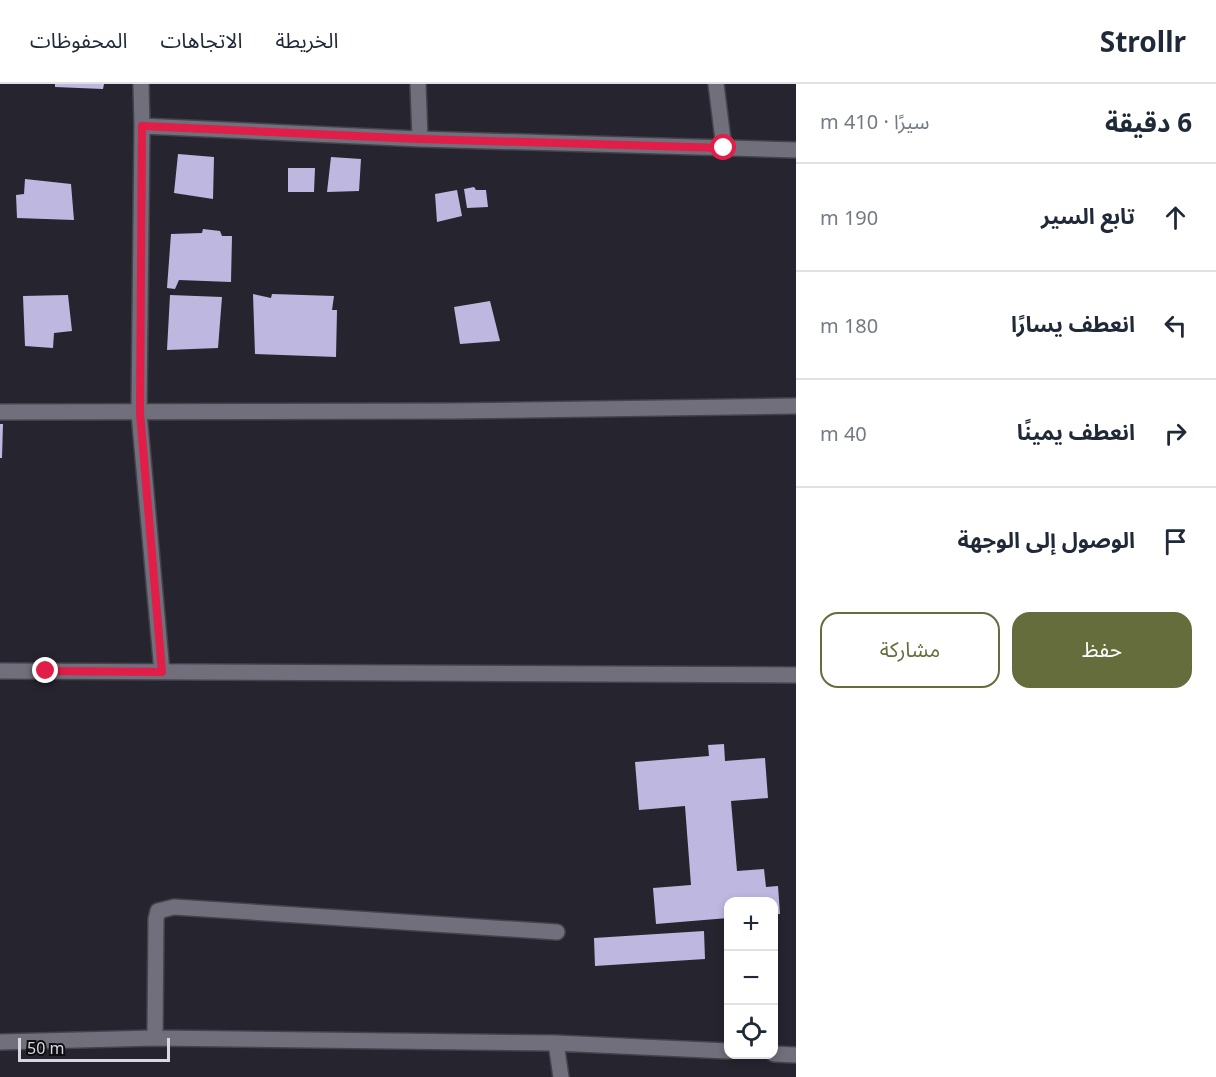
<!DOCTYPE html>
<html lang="ar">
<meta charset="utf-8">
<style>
:root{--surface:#fff;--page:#f6f6f7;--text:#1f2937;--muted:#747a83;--line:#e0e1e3;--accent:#656d3d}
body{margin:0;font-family:"Noto Sans","Noto Sans Arabic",sans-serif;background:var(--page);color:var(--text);direction:rtl}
.controls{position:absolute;right:18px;bottom:18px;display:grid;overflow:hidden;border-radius:12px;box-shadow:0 3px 9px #0003}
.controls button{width:54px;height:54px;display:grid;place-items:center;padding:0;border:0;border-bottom:2px solid var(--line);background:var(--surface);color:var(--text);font:30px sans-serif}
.scale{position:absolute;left:18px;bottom:15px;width:152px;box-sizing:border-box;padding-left:6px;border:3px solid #d9d8df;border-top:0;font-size:16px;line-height:21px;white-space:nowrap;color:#d9d8df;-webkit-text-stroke:4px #0f0f13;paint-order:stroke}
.stop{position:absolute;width:18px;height:18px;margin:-14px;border:4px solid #e11d48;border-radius:50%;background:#fff}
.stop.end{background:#e11d48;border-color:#fff;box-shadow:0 2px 6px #0008}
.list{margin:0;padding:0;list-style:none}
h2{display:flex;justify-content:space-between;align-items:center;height:78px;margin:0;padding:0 24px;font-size:26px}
h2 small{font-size:20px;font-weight:400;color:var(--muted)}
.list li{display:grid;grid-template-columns:39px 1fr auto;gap:18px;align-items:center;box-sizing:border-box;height:108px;padding:0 24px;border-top:2px solid var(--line)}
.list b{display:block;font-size:22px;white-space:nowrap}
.list em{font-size:20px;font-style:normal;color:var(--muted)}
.actions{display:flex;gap:12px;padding:18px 24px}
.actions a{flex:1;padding:14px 0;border:2px solid var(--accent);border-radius:18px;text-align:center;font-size:21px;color:var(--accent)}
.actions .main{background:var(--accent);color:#fff}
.icon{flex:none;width:33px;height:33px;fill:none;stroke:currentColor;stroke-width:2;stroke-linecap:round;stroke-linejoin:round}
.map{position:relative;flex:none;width:796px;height:993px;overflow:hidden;direction:ltr}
header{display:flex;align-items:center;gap:36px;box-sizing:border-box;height:84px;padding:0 30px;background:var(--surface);border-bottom:2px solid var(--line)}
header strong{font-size:28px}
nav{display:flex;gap:33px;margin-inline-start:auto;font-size:21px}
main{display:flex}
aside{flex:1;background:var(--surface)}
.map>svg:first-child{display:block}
.building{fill:#beb8e0}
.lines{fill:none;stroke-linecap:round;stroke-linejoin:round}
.street-casing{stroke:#44434b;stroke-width:18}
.street{stroke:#706f7b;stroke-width:15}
.route{stroke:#e11d48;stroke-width:8}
</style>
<header>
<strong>Strollr</strong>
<nav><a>الخريطة</a><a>الاتجاهات</a><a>المحفوظات</a></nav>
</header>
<main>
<aside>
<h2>6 دقيقة<small>سيرًا · 410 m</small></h2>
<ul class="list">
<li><svg class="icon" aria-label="ahead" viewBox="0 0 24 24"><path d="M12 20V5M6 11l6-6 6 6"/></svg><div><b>تابع السير</b></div><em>190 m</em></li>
<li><svg class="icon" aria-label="left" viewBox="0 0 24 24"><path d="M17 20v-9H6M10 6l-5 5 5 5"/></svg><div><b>انعطف يسارًا</b></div><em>180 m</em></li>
<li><svg class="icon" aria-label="right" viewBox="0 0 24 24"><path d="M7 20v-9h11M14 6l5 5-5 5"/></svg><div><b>انعطف يمينًا</b></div><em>40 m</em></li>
<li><svg class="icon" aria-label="arrive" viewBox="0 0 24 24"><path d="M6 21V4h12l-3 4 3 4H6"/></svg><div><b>الوصول إلى الوجهة</b></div></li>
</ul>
<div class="actions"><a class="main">حفظ</a><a>مشاركة</a></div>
</aside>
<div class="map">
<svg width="796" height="993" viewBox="0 0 796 993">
<rect width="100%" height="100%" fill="#26252f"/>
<path class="building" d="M 55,0 L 104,0 L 103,5 L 55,3 Z
M 178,70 L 214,73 L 213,115 L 174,109 Z
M 331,73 L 361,75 L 359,107 L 327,108 Z
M 288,84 L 315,84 L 314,108 L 288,108 Z
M 25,95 L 71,100 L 74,136 L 17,134 L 16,111 L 24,110 Z
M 474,103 L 476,106 L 486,106 L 488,123 L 467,124 L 464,105 Z
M 457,106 L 462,132 L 437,138 L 435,110 Z
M 203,145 L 220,147 L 222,152 L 232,152 L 231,198 L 179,196 L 175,205 L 167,204 L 171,150 L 202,149 Z
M 253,210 L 271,214 L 272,210 L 334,212 L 332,226 L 337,226 L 336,273 L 255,270 Z
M 68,211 L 72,247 L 54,249 L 53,264 L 25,262 L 23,212 Z
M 170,211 L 222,213 L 218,264 L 167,266 Z
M 490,217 L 500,257 L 460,260 L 454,223 Z
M 0,340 L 3,340 L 2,374 L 0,374 Z
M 724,660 L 725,677 L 765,674 L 768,714 L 731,717 L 737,787 L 764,785 L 766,803 L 778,802 L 780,830 L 774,830 L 774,818 L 728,818 L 728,834 L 656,840 L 653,804 L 691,801 L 685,722 L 639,726 L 635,678 L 709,672 L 708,661 Z
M 704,847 L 705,875 L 595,882 L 594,854 Z"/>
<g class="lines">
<defs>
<path id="street" d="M 141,0 L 142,42 L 139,329 L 162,588
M 418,0 L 420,55
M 716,0 L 724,64
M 142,42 L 420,55 L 796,66
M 0,328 L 453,327 L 796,322
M 0,587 L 796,591
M 155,954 L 156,835 L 158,827 L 174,823 L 557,848
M 0,958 L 155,954 L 556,959 L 728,967
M 556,959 L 561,993
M 774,970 L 796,971"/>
</defs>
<use href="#street" class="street-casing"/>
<use href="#street" class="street"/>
</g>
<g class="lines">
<path class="route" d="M 46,587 L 162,588 L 140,329 L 142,42 L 420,55 L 724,64"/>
</g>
</svg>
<div class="controls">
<button>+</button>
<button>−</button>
<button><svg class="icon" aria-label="locate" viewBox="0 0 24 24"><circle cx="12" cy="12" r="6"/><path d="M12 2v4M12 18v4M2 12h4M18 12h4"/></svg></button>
</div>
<div class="scale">50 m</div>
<div class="stop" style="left:724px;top:64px"></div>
<div class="stop end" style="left:46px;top:587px"></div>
</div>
</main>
